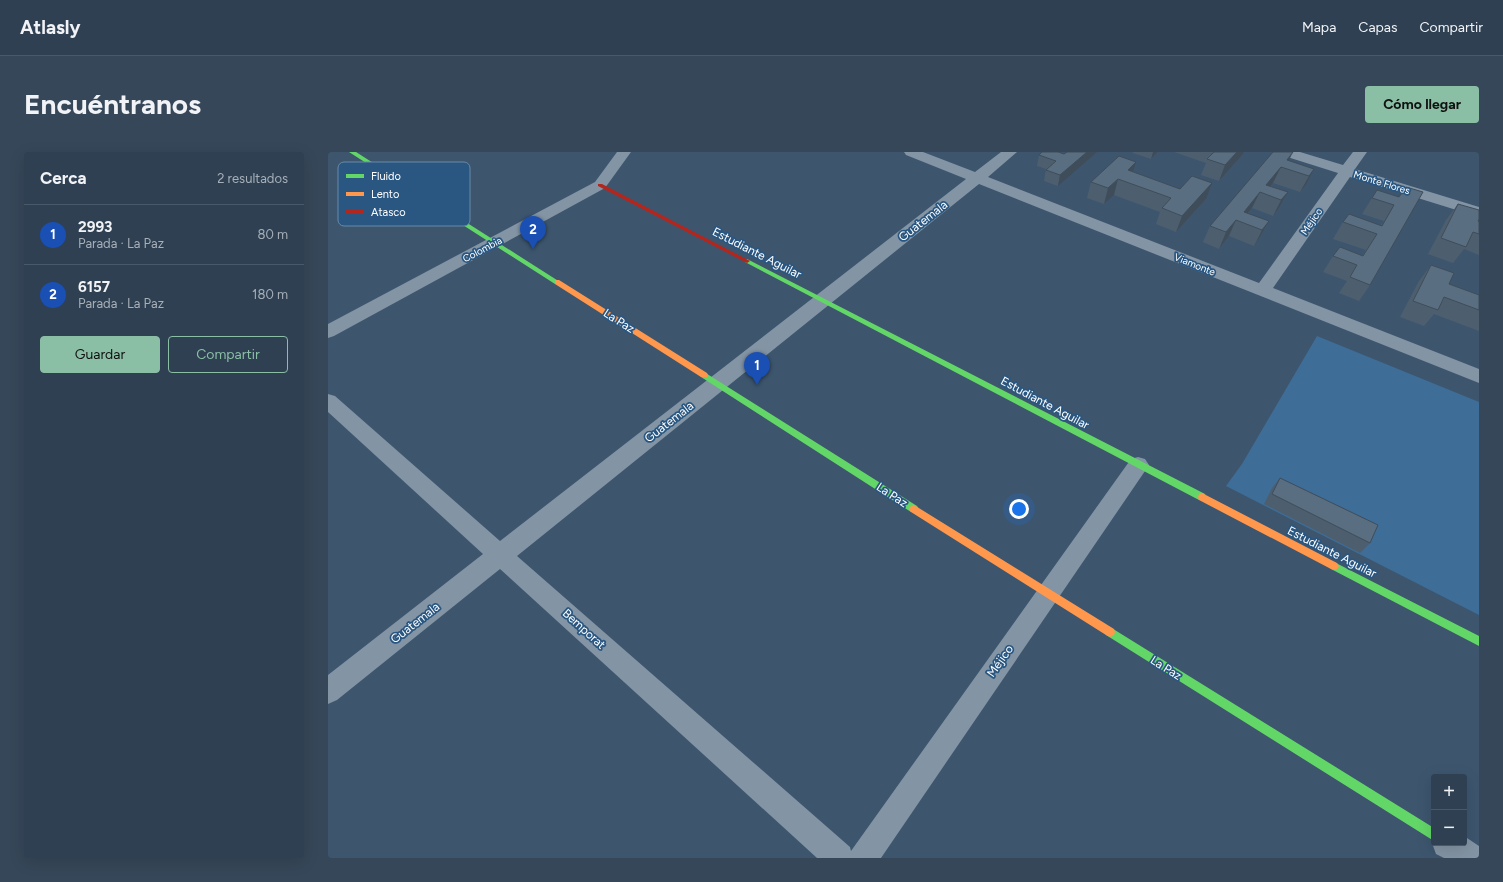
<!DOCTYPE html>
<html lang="es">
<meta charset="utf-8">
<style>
:root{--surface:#2e4052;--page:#364759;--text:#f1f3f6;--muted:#a7afb8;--line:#495969;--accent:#8abfa5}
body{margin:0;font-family:Figtree,sans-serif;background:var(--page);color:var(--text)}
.controls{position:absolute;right:12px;bottom:12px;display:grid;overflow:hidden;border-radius:4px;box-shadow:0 4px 16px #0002}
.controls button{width:36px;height:36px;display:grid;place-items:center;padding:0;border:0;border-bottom:1px solid var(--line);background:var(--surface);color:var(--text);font:20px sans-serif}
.you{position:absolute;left:691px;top:357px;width:14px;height:14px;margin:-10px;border:3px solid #fff;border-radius:50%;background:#1a73e8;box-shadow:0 0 0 6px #1a73e833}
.badge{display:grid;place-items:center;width:26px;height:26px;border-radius:50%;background:var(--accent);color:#fff;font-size:13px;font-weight:700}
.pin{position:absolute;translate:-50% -33px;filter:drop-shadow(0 1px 2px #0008)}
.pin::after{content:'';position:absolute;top:21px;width:14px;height:12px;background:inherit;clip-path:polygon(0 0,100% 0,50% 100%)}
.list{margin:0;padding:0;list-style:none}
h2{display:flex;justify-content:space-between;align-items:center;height:52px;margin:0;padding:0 16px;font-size:17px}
h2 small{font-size:13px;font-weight:400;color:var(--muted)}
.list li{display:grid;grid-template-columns:26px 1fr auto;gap:12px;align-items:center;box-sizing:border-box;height:60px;padding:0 16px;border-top:1px solid var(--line)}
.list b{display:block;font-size:15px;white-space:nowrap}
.list p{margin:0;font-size:13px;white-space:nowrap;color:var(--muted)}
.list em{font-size:13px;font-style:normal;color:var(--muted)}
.actions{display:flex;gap:8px;padding:12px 16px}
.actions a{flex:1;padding:9px 0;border:1px solid var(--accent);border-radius:4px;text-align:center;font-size:14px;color:var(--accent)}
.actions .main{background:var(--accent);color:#111}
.map{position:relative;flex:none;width:1151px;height:706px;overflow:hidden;border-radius:4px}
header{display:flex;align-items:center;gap:24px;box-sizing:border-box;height:56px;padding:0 20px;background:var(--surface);border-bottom:1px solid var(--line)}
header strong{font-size:19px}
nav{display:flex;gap:22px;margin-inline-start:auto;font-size:14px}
.intro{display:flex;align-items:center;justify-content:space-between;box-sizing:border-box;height:96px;padding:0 24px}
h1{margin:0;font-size:28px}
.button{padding:10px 18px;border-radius:4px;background:var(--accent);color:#111;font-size:14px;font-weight:700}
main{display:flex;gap:24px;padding:0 24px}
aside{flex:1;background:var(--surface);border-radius:4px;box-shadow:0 4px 16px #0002}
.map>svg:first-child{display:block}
.green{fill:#3e6d98}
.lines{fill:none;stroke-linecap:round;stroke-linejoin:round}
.street{fill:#8394a4;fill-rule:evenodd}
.fast{fill:#63d668;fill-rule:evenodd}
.slow{fill:#ff974d;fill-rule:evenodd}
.jam{fill:#b3261e;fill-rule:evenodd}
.wall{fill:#4d5f6f}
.shaded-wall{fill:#3f4d5a}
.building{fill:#5a6e81;stroke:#3f4d5a}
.labels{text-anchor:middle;stroke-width:3.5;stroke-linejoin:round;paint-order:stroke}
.far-street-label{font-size:10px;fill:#fff;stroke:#295782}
.street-label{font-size:12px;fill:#fff;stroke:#295782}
.key{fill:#295782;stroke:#6989a8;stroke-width:1}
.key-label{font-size:11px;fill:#fff}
</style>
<header>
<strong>Atlasly</strong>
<nav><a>Mapa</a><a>Capas</a><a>Compartir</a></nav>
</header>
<div class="intro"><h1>Encuéntranos</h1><a class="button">Cómo llegar</a></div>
<main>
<aside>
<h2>Cerca<small>2 resultados</small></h2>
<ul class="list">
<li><span class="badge" style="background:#1a4fb4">1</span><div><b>2993</b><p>Parada · La Paz</p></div><em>80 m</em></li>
<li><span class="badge" style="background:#1a4fb4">2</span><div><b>6157</b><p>Parada · La Paz</p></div><em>180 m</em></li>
</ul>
<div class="actions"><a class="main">Guardar</a><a>Compartir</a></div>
</aside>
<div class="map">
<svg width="1151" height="706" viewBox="0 0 1151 706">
<rect width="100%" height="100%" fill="#3d566e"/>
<path class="green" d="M 989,184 L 1151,250 L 1151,463 L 898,334 L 914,312 Z"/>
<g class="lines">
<path class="street" d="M 289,0 L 303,0 L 277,36 L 6,184 L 0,186 L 0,172 L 267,30 Z
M 576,0 L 595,0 L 647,20 L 673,0 L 689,0 L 660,25 L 931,131 L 1010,21 L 953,3 L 951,0 L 972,0 L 1015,13 L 1025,0 L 1039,0 L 1027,17 L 1151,55 L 1151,65 L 1022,25 L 945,136 L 1151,217 L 1151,231 L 651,32 L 189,404 L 522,695 L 523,699 L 803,307 L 810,305 L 817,307 L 821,313 L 817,319 L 553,706 L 489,706 L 172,417 L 9,548 L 0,552 L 0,523 L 155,402 L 0,260 L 0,242 L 7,244 L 172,389 L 638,27 L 578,3 Z
M 1136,684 L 1151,694 L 1151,706 L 1116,706 L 1108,702 L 1104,691 L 1106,686 L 1106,691 L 1136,691 Z"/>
<path class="fast" d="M 21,0 L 28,0 L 232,130 L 231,132 L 227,132 Z
M 419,107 L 877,342 L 878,345 L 877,348 L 871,348 L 417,110 L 417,108 Z
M 376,220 L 589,354 L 591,357 L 589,360 L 583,360 L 373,225 L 372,223 Z
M 1006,410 L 1151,484 L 1151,494 L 1003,417 L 1001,414 L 1003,411 Z
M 782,475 L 1106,676 L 1106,689 L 778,483 L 777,480 L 778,477 Z"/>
<path class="slow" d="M 227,128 L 231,128 L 379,221 L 380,223 L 379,225 L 373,225 L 227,132 Z
M 874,341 L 1009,411 L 1011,414 L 1009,417 L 1006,418 L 1003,417 L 871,348 L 870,345 L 871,342 Z
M 586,353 L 786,477 L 787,480 L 786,483 L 782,485 L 778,483 L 583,360 L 581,357 L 583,354 Z"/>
<path class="jam" d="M 270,32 L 274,32 L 422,109 L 419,111 L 417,110 L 270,34 Z"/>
</g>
<path class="wall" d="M 805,0 L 830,0 L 823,7 L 805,1 Z
M 846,0 L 916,0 L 915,2 L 891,29 L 873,23 L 878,11 Z
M 736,2 L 730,34 L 716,29 L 718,17 L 709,14 L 711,3 Z
M 961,9 L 986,17 L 978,33 L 972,40 L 945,31 L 943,34 L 960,40 L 951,56 L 945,64 L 924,56 L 920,62 L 941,69 L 932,85 L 926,94 L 901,84 L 891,97 L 875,90 L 882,74 Z
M 805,20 L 878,47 L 848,80 L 828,72 L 832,60 L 786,43 L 776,52 L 759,46 L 763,30 Z
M 1078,35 L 1042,133 L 1031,149 L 1011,141 L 1019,129 L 995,120 L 1005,104 L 1035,103 L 1038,98 L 1005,87 L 1015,70 L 1053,73 L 1056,69 L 1034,62 L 1049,38 L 1071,45 Z
M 1130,52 L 1151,70 L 1151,103 L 1136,97 L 1125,111 L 1100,102 L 1118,68 Z
M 1103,113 L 1121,132 L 1151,143 L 1151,179 L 1106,162 L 1096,174 L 1072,165 L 1091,129 Z
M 952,326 L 1042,391 L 1032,401 L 936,352 L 944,336 Z"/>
<path class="shaded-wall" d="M 759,0 L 769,0 L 730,34 L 732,23 Z
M 825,0 L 830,0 L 823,7 Z
M 909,0 L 916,0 L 915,2 L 891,29 L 897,13 Z
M 965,0 L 957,16 L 959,8 Z
M 808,10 L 803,26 L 800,18 Z
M 953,15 L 945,31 L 936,42 L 938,33 Z
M 986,17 L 978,33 L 972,40 L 981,24 Z
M 790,27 L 786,43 L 776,52 L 780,36 Z
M 884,31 L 878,47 L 848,80 L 854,64 Z
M 932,40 L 924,56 L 913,70 L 916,60 Z
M 960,40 L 951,56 L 945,64 L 953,48 Z
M 908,68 L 901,84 L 891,97 L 898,80 Z
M 941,69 L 932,85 L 926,94 L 934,78 Z"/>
<path class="building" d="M 714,0 L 730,0 L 736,2 L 739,0 L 759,0 L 732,23 L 718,18 L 728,9 L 711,3 Z
M 886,0 L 909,0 L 897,13 L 879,7 Z
M 945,0 L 965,0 L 959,8 L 986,17 L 981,24 L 953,15 L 938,33 L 960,40 L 953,48 L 932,40 L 916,60 L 941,69 L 934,78 L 908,68 L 898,80 L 882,74 Z
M 791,4 L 808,10 L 800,18 L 852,37 L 864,24 L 884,31 L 854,64 L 834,56 L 843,46 L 790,27 L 780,36 L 763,30 Z
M 1078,35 L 1095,40 L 1042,133 L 1022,125 L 1029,113 L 1005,104 L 1012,95 L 1035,104 L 1049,82 L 1015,70 L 1021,62 L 1054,74 L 1066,53 L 1044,46 L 1049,38 L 1071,45 Z
M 1130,52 L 1151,58 L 1151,67 L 1150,69 L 1151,70 L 1151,82 L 1145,80 L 1138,95 L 1113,86 Z
M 1103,113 L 1126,121 L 1121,132 L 1151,143 L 1151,158 L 1116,145 L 1110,158 L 1085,149 Z
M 952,326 L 1050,373 L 1042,391 L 944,342 Z"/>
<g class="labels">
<g class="far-street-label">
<text transform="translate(1054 30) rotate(17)" y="4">Monte Flores</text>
<text transform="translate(983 69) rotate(-55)" y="4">Méjico</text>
<text transform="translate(154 97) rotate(-28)" y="4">Colombia</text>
<text transform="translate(867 112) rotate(22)" y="4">Viamonte</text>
</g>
<g class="street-label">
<text transform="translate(595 69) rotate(-38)" y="4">Guatemala</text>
<text transform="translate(429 101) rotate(27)" y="4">Estudiante Aguilar</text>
<text transform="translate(291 169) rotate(32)" y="4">La Paz</text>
<text transform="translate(717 251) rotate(28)" y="4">Estudiante Aguilar</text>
<text transform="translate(341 270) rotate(-38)" y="4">Guatemala</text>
<text transform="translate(564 343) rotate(33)" y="4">La Paz</text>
<text transform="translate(1004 400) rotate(27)" y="4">Estudiante Aguilar</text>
<text transform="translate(87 471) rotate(-38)" y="4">Guatemala</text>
<text transform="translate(256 477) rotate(42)" y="4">Bemporat</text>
<text transform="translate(672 509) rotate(-55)" y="4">Méjico</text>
<text transform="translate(838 516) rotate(32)" y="4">La Paz</text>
</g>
</g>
<rect x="10" y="10" width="132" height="64" rx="6" class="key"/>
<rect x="18" y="22" width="18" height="4" fill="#63d668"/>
<rect x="18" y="40" width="18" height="4" fill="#ff974d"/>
<rect x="18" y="58" width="18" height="4" fill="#b3261e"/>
<g class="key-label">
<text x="43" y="28">Fluido</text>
<text x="43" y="46">Lento</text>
<text x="43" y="64">Atasco</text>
</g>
</svg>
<div class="controls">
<button>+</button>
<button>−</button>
</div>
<div class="you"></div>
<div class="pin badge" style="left:429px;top:233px;background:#1a4fb4">1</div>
<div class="pin badge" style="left:205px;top:97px;background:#1a4fb4">2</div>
</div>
</main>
